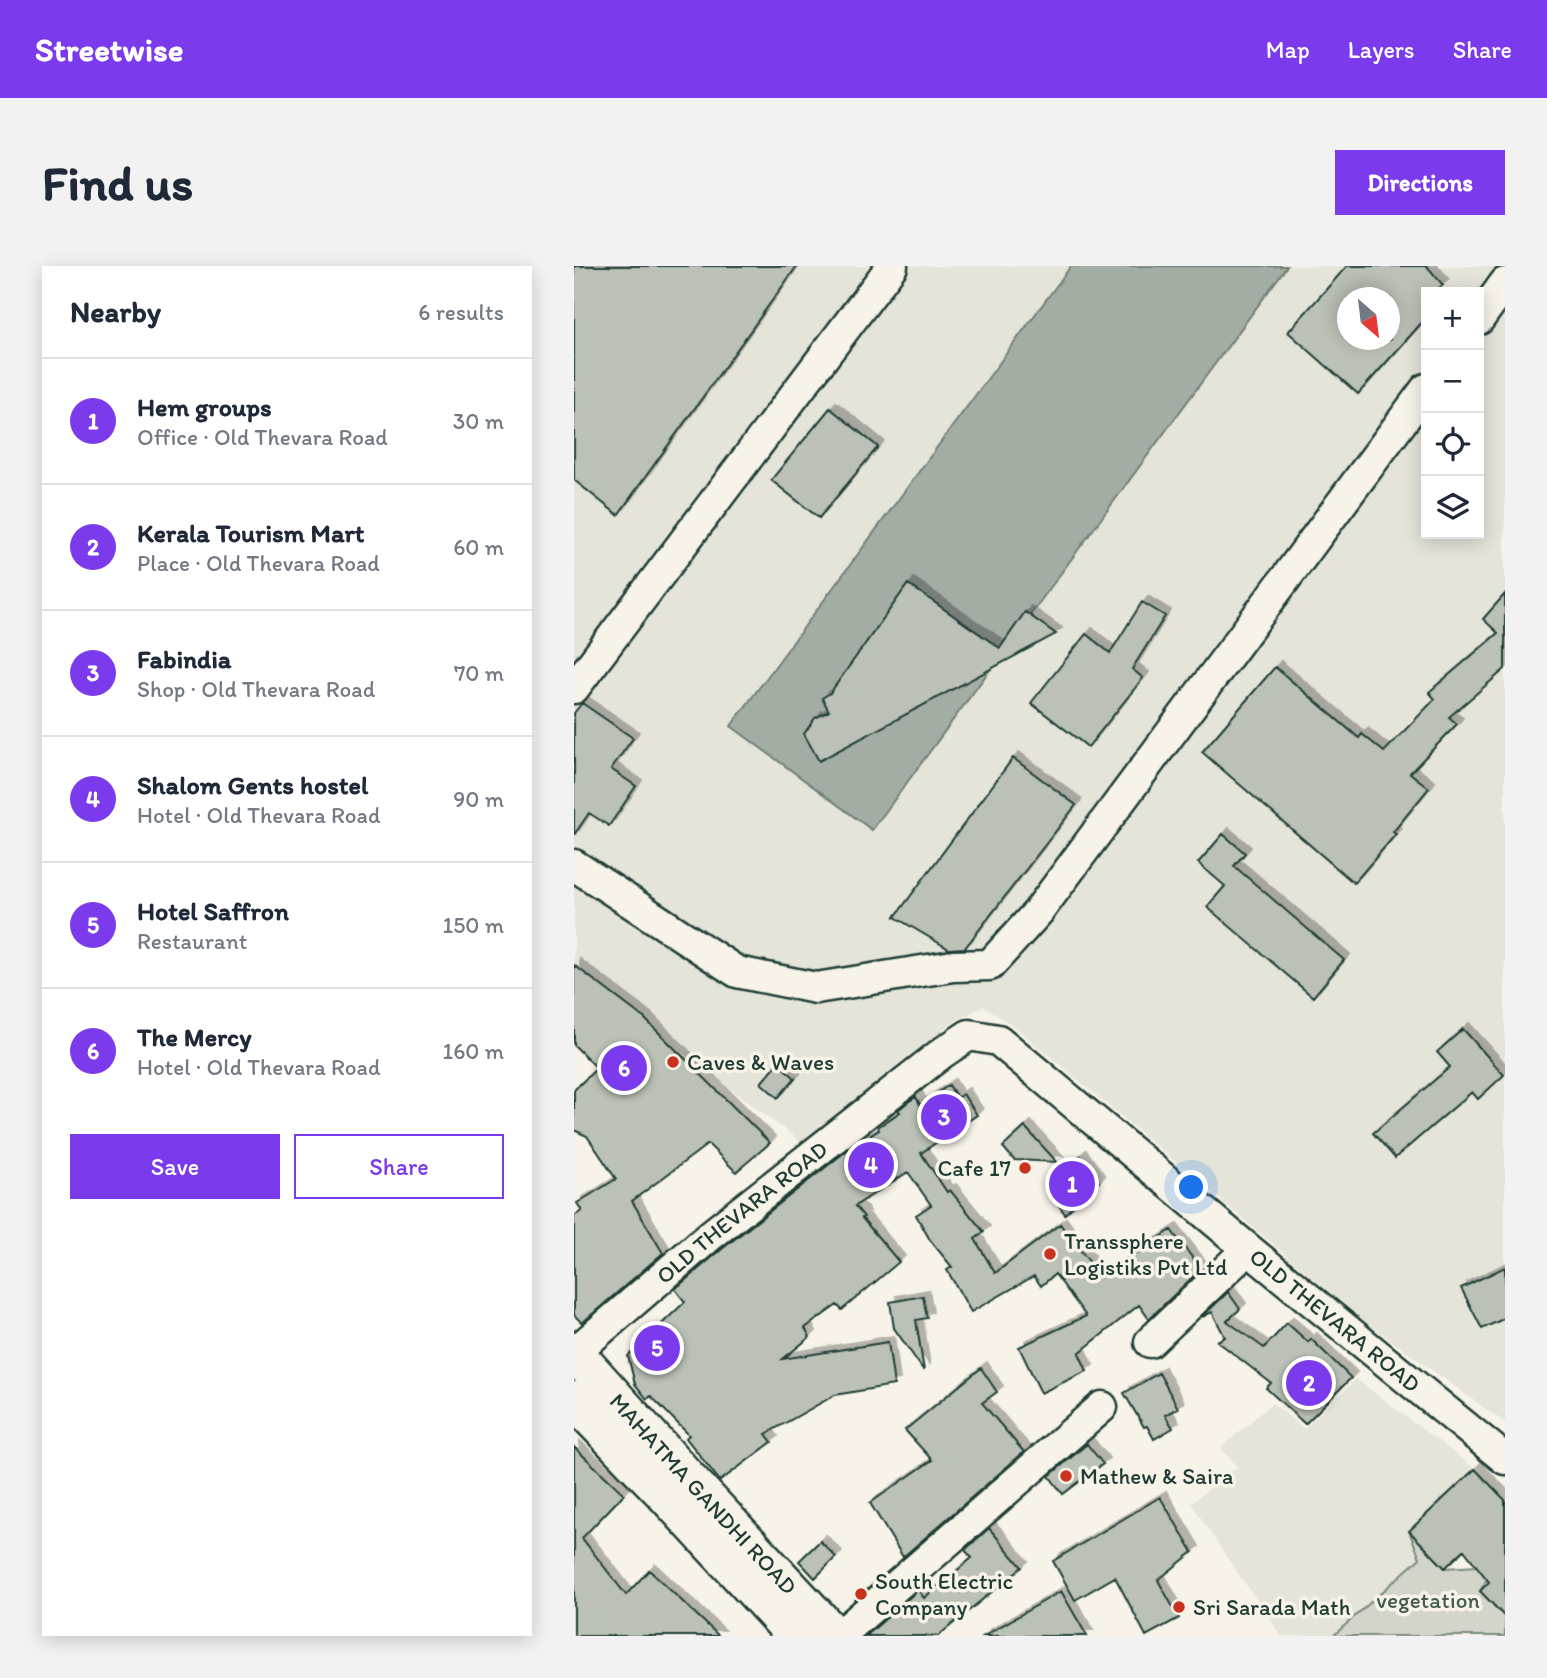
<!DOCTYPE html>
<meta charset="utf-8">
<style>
:root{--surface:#fff;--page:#f2f2f3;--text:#1f2937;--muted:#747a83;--line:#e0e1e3;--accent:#7c3aed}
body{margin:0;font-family:Itim,sans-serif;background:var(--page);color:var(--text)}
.controls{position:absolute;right:21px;top:21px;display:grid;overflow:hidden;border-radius:0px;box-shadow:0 4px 18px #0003}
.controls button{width:63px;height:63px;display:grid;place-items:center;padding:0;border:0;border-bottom:2px solid var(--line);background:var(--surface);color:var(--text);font:35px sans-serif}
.compass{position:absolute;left:763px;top:21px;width:63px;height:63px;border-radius:50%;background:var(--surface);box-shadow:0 4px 18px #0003;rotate:152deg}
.you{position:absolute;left:618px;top:922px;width:24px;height:24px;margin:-18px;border:5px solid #fff;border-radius:50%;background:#1a73e8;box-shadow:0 0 0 10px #1a73e833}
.badge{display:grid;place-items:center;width:46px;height:46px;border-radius:50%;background:var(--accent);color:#fff;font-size:23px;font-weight:700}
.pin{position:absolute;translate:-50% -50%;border:4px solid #fff;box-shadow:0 2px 7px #0006}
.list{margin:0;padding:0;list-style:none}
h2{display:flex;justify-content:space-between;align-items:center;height:91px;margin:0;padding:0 28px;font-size:30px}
h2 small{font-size:23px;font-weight:400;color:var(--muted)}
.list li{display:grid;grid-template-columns:46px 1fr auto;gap:21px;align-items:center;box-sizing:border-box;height:126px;padding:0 28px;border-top:2px solid var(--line)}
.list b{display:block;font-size:26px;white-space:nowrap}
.list p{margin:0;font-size:23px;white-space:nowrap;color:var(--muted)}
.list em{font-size:23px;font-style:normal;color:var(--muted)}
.actions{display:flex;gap:14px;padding:21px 28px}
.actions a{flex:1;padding:16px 0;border:2px solid var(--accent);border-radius:0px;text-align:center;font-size:24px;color:var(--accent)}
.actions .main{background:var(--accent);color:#fff}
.icon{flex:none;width:38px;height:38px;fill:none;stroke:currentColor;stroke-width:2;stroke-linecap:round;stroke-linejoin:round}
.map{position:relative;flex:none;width:931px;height:1370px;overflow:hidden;border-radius:0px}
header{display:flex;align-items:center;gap:42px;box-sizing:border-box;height:98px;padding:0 35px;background:var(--accent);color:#fff}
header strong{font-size:33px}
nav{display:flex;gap:38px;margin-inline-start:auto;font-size:24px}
.intro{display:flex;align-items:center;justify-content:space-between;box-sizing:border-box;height:168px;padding:0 42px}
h1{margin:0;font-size:49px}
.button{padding:18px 32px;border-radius:0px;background:var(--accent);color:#fff;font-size:24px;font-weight:700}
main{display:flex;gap:42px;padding:0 42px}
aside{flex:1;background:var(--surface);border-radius:0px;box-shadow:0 4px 18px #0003}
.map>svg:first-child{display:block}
.built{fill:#e5e4d9;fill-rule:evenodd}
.green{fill:#d3d5ca;stroke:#79897f;stroke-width:2}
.water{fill:#a4ada3;stroke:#6f8077;stroke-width:2}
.building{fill:#bbc1b6;stroke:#1f3d34;stroke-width:2;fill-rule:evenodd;filter:url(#shadow)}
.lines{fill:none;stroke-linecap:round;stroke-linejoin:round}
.minor-casing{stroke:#1f3d34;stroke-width:35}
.major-casing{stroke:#1f3d34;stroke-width:42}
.minor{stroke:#f7f3e8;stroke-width:30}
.major{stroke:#f7f3e8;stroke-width:37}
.poi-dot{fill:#c8321e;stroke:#f7f3e8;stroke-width:2.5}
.labels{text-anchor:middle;stroke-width:7;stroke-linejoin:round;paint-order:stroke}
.poi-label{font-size:23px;fill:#1f3d34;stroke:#f7f3e8;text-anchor:start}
.street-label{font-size:23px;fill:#1f3d34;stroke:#f7f3e8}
.park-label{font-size:23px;fill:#435b52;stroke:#f7f3e8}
</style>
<header>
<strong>Streetwise</strong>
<nav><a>Map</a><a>Layers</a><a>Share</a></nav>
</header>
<div class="intro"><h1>Find us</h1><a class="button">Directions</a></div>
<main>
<aside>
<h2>Nearby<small>6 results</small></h2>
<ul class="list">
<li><span class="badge">1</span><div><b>Hem groups</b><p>Office · Old Thevara Road</p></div><em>30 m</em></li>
<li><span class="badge">2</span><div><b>Kerala Tourism Mart</b><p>Place · Old Thevara Road</p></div><em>60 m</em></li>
<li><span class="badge">3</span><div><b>Fabindia</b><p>Shop · Old Thevara Road</p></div><em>70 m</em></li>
<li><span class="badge">4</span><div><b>Shalom Gents hostel</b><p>Hotel · Old Thevara Road</p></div><em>90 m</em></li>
<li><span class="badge">5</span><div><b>Hotel Saffron</b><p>Restaurant</p></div><em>150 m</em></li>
<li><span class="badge">6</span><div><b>The Mercy</b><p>Hotel · Old Thevara Road</p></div><em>160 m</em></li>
</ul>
<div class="actions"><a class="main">Save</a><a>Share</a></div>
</aside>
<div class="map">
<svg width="931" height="1370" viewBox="0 0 931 1370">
<defs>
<filter id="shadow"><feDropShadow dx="6" dy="-6" stdDeviation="0" flood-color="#0004"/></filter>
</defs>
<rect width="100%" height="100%" fill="#f7f3e8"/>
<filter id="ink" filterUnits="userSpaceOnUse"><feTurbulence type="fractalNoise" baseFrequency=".0143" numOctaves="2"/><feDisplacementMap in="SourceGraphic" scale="14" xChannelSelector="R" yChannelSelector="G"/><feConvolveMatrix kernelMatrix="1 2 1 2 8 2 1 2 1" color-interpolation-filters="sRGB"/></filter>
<g filter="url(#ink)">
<path class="built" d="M 0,0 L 931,0 L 931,1157 L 789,1054 L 441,761 L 409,740 L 376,758 L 227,876 L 0,705 ZM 852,26 L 905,26 L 905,268 L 852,268 ZM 774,32 L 816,32 L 816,74 L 774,74 Z
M 782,1113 L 901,1203 L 835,1265 L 846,1292 L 759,1370 L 707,1370 L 690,1344 L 653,1292 L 617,1237 L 663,1201 L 647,1182 L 698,1137 L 730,1163 Z"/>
<path class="green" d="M 835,1265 L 871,1302 L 903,1300 L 913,1313 L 906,1325 L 931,1351 L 931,1370 L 759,1370 L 846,1292 Z"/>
<path class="water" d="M 497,0 L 713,0 L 298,564 L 157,460 Z"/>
<path class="building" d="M 0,0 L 223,0 L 44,249 L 0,214 Z
M 773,0 L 853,0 L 869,19 L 860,26 L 852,26 L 852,52 L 784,128 L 714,66 ZM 774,32 L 816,32 L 816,74 L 774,74 Z
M 256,142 L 304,181 L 245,252 L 197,214 Z
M 334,318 L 426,382 L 451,346 L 482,368 L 245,495 L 230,468 L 241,452 L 255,445 L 248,432 L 256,427 Z
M 931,328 L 931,403 L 875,451 L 883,458 L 836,507 L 855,522 L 819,566 L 822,568 L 780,617 L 628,486 L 701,401 L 785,472 L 788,468 L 810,486 L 861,433 L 855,426 L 924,367 L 909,353 Z
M 568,336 L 591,350 L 558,403 L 569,412 L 514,481 L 457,437 L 512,368 L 536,387 Z
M 8,437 L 59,472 L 37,503 L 62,520 L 35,560 L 15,547 L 0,569 L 0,447 Z
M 439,492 L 502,539 L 391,682 L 375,683 L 321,651 Z
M 649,568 L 671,587 L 660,600 L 770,694 L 739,731 L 633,641 L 651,620 L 624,597 Z
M 0,699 L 70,752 L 196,877 L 162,906 L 134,878 L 58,935 L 89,987 L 8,1057 L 0,1049 L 0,950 L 8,945 L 3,937 L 42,913 L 13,870 L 0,864 L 0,824 L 23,802 L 0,779 Z
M 889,763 L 930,809 L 904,833 L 898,826 L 821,892 L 799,867 L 876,801 L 863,786 Z
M 204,797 L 221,812 L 204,832 L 187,817 Z
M 375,819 L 383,832 L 389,828 L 403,849 L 347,887 L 373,926 L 376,924 L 410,966 L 401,973 L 421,1007 L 486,958 L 527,1011 L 597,964 L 627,1003 L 575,1053 L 565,1039 L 505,1087 L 513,1105 L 467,1127 L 445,1081 L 512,1050 L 481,1008 L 467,1020 L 460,1010 L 397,1046 L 373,1004 L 378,1001 L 356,974 L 342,949 L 357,939 L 334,906 L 281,940 L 290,951 L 288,952 L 325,996 L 268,1044 L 263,1039 L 231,1062 L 236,1071 L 209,1093 L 314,1076 L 320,1119 L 261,1129 L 192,1168 L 198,1176 L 146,1215 L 112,1172 L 115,1169 L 77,1130 L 73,1133 L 61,1118 L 54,1090 L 111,1036 L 101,1023 L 148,983 L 276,882 L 305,864 L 304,861 L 326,846 L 324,844 L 334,836 L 342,831 L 346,839 Z
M 451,861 L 483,896 L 440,894 L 429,881 Z
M 506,890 L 525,916 L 491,948 L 472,921 Z
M 931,1001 L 931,1052 L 908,1063 L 887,1022 Z
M 654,1026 L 666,1043 L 653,1055 L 690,1082 L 713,1057 L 734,1076 L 737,1073 L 777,1112 L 731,1158 L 692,1122 L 697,1117 L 643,1075 L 651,1071 L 638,1046 L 628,1051 Z
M 349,1030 L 353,1052 L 342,1054 L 350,1105 L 320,1062 L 316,1036 Z
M 407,1102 L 423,1126 L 408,1137 L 450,1186 L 329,1291 L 296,1237 L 358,1194 L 331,1164 Z
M 585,1107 L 604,1142 L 591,1149 L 599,1162 L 580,1173 L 573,1160 L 570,1161 L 550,1127 Z
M 513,1178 L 529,1198 L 489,1228 L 475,1210 Z
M 0,1181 L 50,1228 L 8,1272 L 52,1329 L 75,1304 L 145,1370 L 0,1370 Z
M 901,1203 L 931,1234 L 931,1351 L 906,1325 L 915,1316 L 890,1284 L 871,1302 L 835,1265 Z
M 586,1231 L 619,1286 L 584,1314 L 605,1352 L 572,1370 L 541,1311 L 501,1334 L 479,1295 Z
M 415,1262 L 448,1301 L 364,1370 L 292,1370 L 344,1324 L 350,1332 L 398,1292 L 391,1284 Z
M 246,1275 L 262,1291 L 241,1312 L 225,1295 Z
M 487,1325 L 513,1370 L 410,1370 Z"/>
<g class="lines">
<defs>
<g id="minor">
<path d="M 905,53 L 931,17"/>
<path d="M 0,422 L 318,0"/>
<path d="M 0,599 L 163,706 L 242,722 L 379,700 L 416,699 L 464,646 L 852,123"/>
<path d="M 576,1076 L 674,983"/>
<path id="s1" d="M 0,1087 L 137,969 L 368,787 L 395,769 L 424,774 L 674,983 L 931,1193"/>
<path d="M 265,1370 L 528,1141"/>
</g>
<g id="major">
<path id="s2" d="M 0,1086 L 109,1207 L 261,1370"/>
<path d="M 0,1134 L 90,1227 L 222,1370"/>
</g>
</defs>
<use href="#minor" class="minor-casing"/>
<use href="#major" class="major-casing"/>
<use href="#minor" class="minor"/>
<use href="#major" class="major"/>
</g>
</g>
<g class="poi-dot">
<circle cx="99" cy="796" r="7"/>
<circle cx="451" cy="902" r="7"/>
<circle cx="476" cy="988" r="7"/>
<circle cx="492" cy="1210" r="7"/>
<circle cx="287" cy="1328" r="7"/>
<circle cx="605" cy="1341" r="7"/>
</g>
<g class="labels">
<g class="poi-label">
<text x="113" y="804">Caves &amp; Waves</text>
<text x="437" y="910" text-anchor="end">Cafe 17</text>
<text x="490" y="983">Transsphere<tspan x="490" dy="26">Logistiks Pvt Ltd</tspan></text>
<text x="506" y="1218">Mathew &amp; Saira</text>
<text x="301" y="1323">South Electric<tspan x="301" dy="26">Company</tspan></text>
<text x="619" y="1349">Sri Sarada Math</text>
</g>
<g class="street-label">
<text dy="8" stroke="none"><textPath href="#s1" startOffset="219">OLD THEVARA ROAD</textPath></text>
<text dy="8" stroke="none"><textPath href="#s1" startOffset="975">OLD THEVARA ROAD</textPath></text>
<text dy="8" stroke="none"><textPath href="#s2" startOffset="192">MAHATMA GANDHI ROAD</textPath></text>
</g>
<g class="park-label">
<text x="854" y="1342">vegetation</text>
</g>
</g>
</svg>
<div class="controls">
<button>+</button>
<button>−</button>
<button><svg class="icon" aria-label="locate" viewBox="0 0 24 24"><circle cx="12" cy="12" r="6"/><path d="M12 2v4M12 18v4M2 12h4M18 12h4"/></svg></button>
<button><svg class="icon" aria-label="layers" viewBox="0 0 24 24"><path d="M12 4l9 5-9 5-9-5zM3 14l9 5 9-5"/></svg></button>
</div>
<svg class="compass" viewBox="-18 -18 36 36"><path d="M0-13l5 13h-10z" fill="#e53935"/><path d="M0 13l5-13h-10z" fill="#747a83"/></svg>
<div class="you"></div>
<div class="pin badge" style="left:498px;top:918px">1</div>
<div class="pin badge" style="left:735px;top:1117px">2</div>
<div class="pin badge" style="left:370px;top:851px">3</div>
<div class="pin badge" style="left:297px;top:899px">4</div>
<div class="pin badge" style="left:83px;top:1082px">5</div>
<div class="pin badge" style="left:50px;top:802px">6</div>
</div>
</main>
